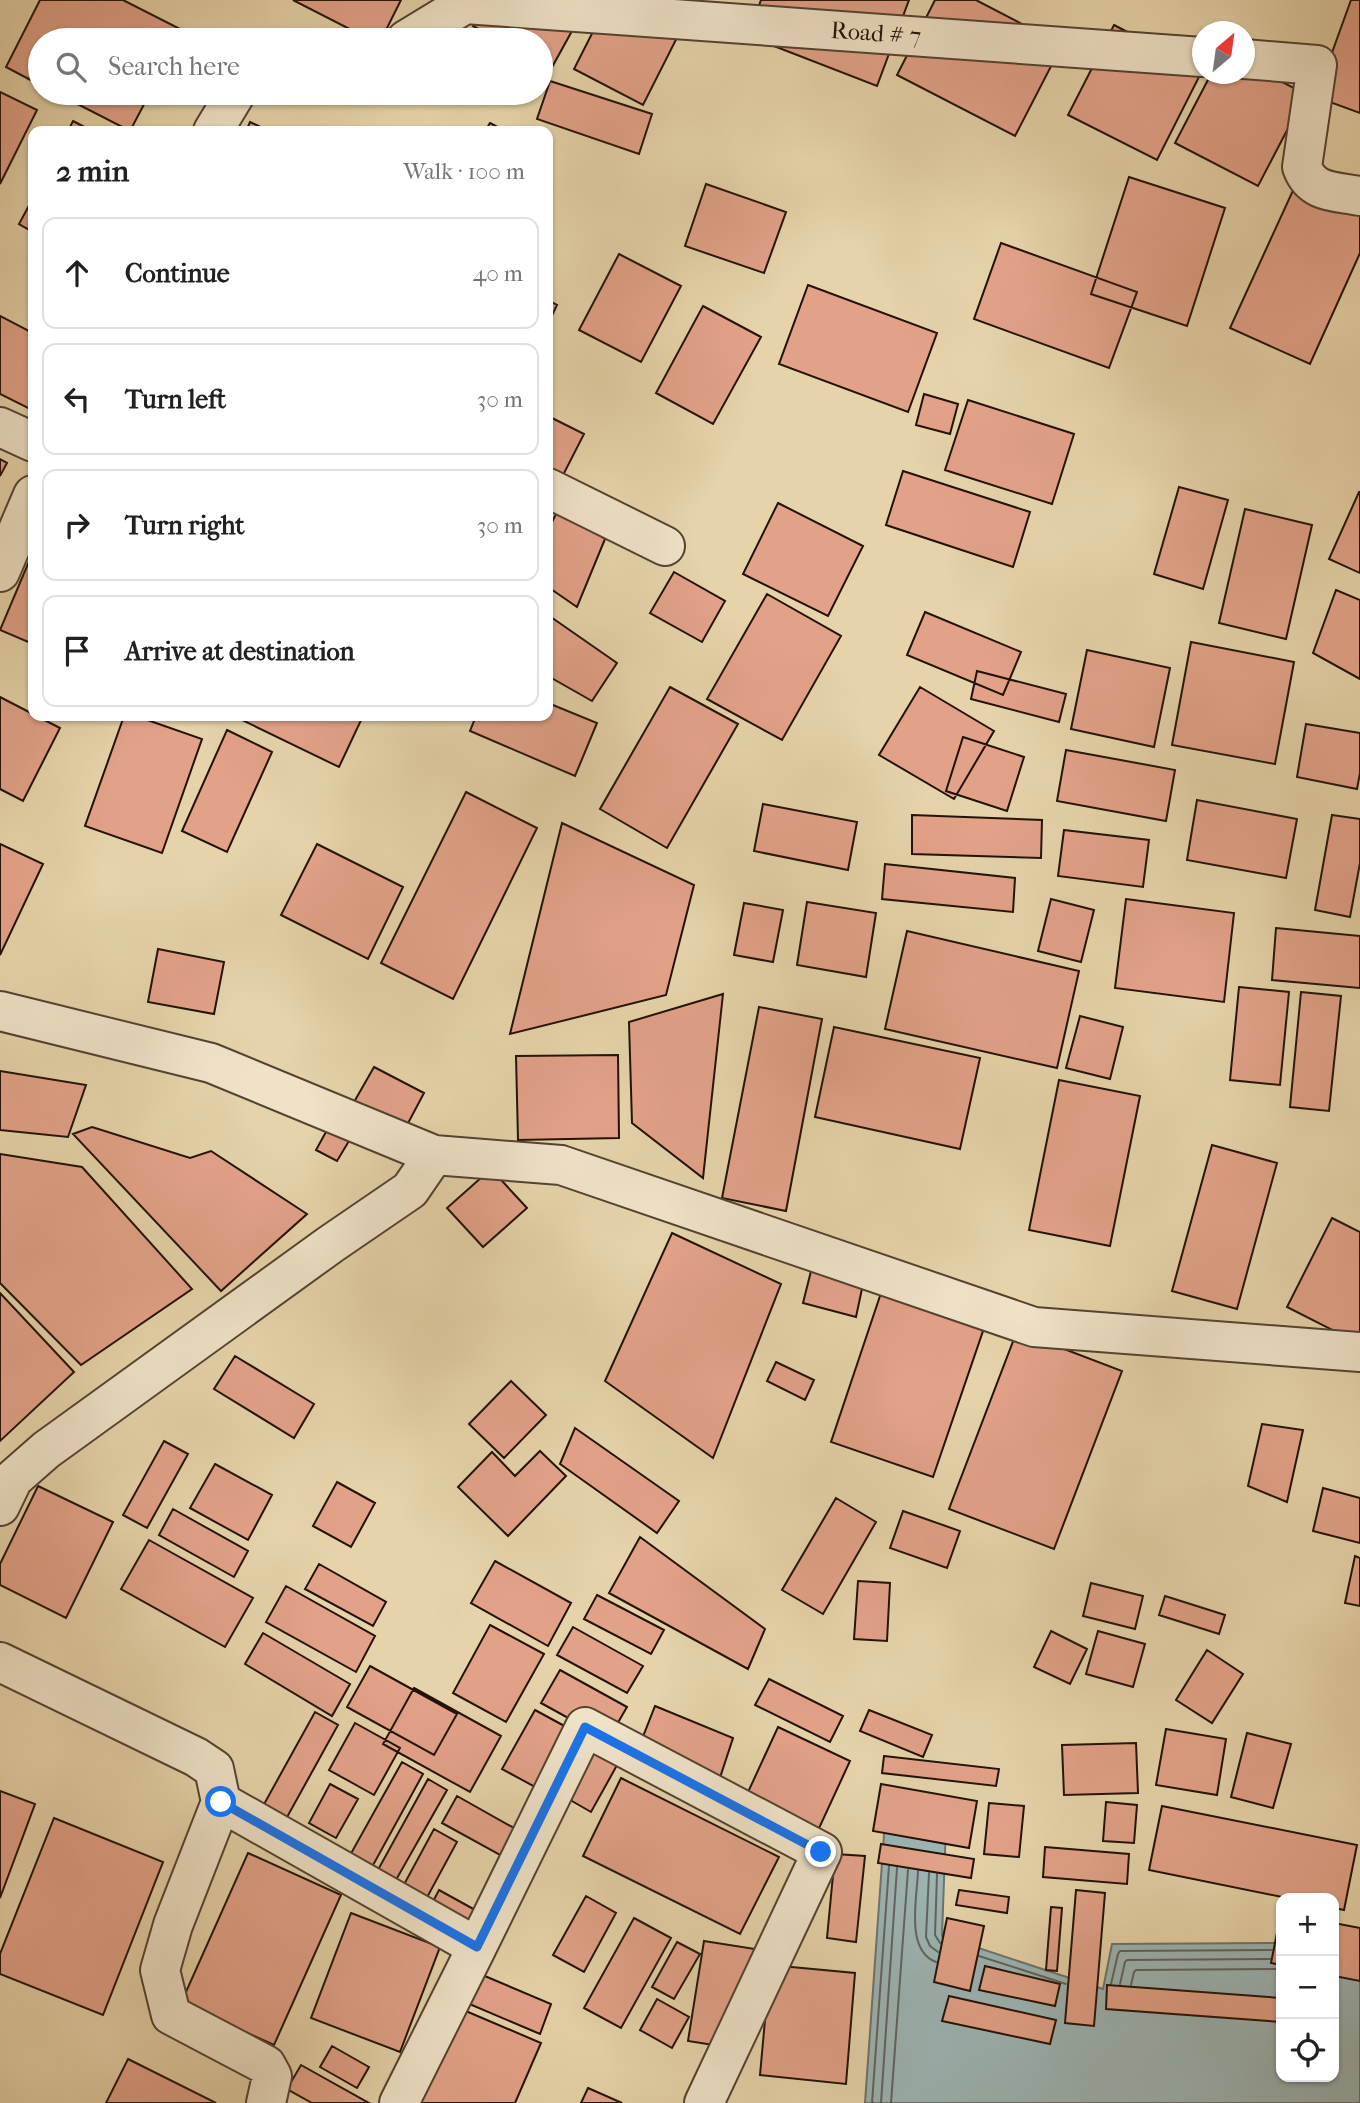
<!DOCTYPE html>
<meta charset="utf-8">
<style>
:root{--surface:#fff;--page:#f6f6f6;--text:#202124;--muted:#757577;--line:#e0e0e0}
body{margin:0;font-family:"IM FELL French Canon",serif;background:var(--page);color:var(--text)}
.controls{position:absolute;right:21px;bottom:21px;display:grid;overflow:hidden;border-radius:14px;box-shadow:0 2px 5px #0004}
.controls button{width:63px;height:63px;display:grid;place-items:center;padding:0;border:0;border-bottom:2px solid var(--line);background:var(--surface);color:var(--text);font:35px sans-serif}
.compass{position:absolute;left:1192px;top:21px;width:63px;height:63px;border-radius:50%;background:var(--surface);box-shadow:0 2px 5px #0004;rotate:29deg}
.stop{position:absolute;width:21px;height:21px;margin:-16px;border:5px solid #1a73e8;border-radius:50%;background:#fff}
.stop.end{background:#1a73e8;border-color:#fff;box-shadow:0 2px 7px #0008}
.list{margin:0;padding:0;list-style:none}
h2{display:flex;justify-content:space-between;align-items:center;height:91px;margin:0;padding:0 28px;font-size:30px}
h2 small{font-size:23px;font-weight:400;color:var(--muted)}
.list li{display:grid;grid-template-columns:46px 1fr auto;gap:21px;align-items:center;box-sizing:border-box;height:112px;margin:0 14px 14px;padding:0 14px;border:2px solid var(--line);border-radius:14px}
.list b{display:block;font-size:26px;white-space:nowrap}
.list em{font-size:23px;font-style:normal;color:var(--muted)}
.icon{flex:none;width:38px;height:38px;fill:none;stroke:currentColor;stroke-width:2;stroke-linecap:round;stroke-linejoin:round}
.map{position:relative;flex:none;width:1360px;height:2103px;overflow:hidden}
.search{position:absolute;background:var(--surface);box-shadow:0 2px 5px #0004;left:28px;top:28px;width:525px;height:77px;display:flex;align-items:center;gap:18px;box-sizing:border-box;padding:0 24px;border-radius:38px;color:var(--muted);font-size:26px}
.panel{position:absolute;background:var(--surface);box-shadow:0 2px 5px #0004;left:28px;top:126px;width:525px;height:595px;border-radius:14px}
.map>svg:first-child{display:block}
.water{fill:#9cb5b4;stroke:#6c746f;stroke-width:2}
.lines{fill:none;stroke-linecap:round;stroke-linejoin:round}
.shore{stroke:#60645e;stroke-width:2}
.building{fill:#e2a288;stroke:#231207;stroke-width:2}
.street-casing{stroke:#544230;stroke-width:42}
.street{stroke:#efe2c7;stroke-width:38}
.route{stroke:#1a73e8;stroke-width:9}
.labels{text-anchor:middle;stroke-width:7;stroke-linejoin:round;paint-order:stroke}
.street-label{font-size:24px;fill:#231207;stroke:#efe2c7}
</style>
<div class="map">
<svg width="1360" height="2103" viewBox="0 0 1360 2103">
<rect width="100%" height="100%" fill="#e6d3a9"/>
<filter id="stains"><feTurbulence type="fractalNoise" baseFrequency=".00286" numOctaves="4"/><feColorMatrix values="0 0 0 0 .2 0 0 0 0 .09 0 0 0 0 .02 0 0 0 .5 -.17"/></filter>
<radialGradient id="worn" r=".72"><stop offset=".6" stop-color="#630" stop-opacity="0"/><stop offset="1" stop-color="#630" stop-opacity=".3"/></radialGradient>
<path class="water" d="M 887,1792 L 947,1797 L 942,1936 L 1103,1989 L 1112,1944 L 1281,1943 L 1281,2077 L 1334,2077 L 1334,1935 L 1360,1928 L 1360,2103 L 865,2103 Z"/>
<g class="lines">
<path class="shore" d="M 918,1871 C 917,1899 905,1950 936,1962
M 929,1873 L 926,1937 L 930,1946 L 938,1952
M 937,1874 L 935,1935 L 940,1943
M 979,1956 L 1066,1984
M 1111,1984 L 1118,1954 L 1120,1951 L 1272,1950
M 1120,1984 L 1125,1962 L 1127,1960 L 1270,1959
M 1131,1985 L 1134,1972 L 1136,1970 L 1281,1969
M 872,2103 L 889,1866
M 881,2103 L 897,1868
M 891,2103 L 908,1870"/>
</g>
<path class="building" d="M 40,0 L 123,0 L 182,30 L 177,40 L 40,40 L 40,85 L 6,67 Z
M 293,0 L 401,0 L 381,40 L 371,40 Z
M 487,0 L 589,0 L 551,69 L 541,63 L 541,40 L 499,40 L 473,26 Z
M 609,0 L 696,0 L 643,105 L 574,69 Z
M 761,0 L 909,0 L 877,86 L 748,36 Z
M 935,0 L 976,0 L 1062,45 L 1015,136 L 897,75 Z
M 1351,0 L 1360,0 L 1360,113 L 1316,97 Z
M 1114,25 L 1202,71 L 1157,160 L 1068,115 Z
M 1244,63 L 1306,94 L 1258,186 L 1175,143 L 1211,74 L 1244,74 Z
M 550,81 L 652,114 L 639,154 L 537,119 Z
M 0,92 L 37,110 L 0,184 Z
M 56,93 L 150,93 L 130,131 Z
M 73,121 L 92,131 L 68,131 Z
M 250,122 L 269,131 L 246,131 Z
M 490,123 L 505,131 L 485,131 Z
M 1129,177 L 1225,208 L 1187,326 L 1091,294 Z
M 706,184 L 786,212 L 764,273 L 685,246 Z
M 1295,186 L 1360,216 L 1360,253 L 1310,364 L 1230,328 Z
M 33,198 L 33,232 L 19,224 Z
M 1001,243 L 1137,292 L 1109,368 L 974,319 Z
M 619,254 L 681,286 L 641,362 L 579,330 Z
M 808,285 L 937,333 L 908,412 L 779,364 Z
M 548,300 L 557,305 L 548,324 Z
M 703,306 L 761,337 L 713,424 L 656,393 Z
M 0,316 L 33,333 L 33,402 L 30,409 L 0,394 Z
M 924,394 L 958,404 L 950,434 L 916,425 Z
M 968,400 L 1074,434 L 1052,504 L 945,470 Z
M 548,416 L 584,434 L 559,483 L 548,478 Z
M 0,459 L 7,463 L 0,476 Z
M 903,471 L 1030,512 L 1013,567 L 886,525 Z
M 1179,487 L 1228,500 L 1203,589 L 1154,574 Z
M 1359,492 L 1360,492 L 1360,573 L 1329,559 Z
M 778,503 L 863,546 L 828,616 L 743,574 Z
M 560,506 L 605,539 L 577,607 L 548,587 L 548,530 Z
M 1245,509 L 1312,525 L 1286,639 L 1219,623 Z
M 33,552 L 33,644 L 0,630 Z
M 674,572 L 725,601 L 702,642 L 650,613 Z
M 1336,590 L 1360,600 L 1360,679 L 1313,653 Z
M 767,594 L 841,636 L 782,740 L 707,699 Z
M 925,612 L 1021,652 L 1003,695 L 907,655 Z
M 548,615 L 617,663 L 592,701 L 548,676 Z
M 1191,642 L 1294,662 L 1275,764 L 1172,745 Z
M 1087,650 L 1170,668 L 1154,747 L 1071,729 Z
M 977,671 L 1066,694 L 1059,722 L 971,699 Z
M 670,687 L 738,724 L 667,848 L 600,809 Z
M 920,687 L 994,731 L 954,799 L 879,755 Z
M 0,697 L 60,728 L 23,801 L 0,789 Z
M 548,703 L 597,723 L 575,776 L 470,731 L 476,716 L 548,716 Z
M 124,716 L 136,716 L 202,739 L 162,853 L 85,826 Z
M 241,716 L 363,716 L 339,767 L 240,719 Z
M 1306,724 L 1360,733 L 1360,773 L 1357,789 L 1297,777 Z
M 227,730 L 272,752 L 227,852 L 182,831 Z
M 963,737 L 1024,757 L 1007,811 L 946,791 Z
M 1066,750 L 1175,770 L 1166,821 L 1057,801 Z
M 466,792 L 537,828 L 453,999 L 381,963 Z
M 1197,800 L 1297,819 L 1286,878 L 1187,860 Z
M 763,804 L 857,822 L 848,870 L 754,851 Z
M 912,815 L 1042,820 L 1041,858 L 912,854 Z
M 1332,815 L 1360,819 L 1360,863 L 1350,917 L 1315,910 Z
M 562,823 L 694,885 L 666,995 L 510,1034 Z
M 1064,830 L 1149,840 L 1143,887 L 1058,876 Z
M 0,844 L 43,864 L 0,955 Z
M 317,844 L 403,887 L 368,959 L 281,915 Z
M 885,864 L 1015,878 L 1013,912 L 882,899 Z
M 1051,899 L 1094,910 L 1081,962 L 1038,951 Z
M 1126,899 L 1234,913 L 1224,1002 L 1115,988 Z
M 807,902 L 876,913 L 866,977 L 797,965 Z
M 744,903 L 783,910 L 773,962 L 734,955 Z
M 1276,928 L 1360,936 L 1360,988 L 1272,980 Z
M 907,931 L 1079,971 L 1057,1068 L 885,1029 Z
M 158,949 L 224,962 L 214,1014 L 148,1002 Z
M 1239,987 L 1289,992 L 1280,1085 L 1230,1080 Z
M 1301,992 L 1341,996 L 1329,1111 L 1290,1107 Z
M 723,994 L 703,1178 L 632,1123 L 629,1022 Z
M 759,1007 L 822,1019 L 786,1211 L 722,1198 Z
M 1080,1016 L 1123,1027 L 1110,1079 L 1066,1068 Z
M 834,1027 L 980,1058 L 960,1149 L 815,1117 Z
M 618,1055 L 619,1138 L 518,1140 L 516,1056 Z
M 374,1067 L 424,1093 L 405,1129 L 354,1102 Z
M 0,1071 L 86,1085 L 68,1137 L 0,1130 Z
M 1059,1080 L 1140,1096 L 1110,1246 L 1029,1230 Z
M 333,1119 L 355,1131 L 337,1161 L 316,1150 Z
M 92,1127 L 190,1158 L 211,1151 L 307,1214 L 221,1291 L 73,1134 Z
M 1212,1145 L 1277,1163 L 1237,1309 L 1172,1291 Z
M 0,1154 L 82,1167 L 192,1289 L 81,1365 L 0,1283 Z
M 491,1169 L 527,1208 L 483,1247 L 447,1208 Z
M 1332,1218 L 1360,1232 L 1360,1344 L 1287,1307 Z
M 672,1233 L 781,1284 L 713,1458 L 605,1381 Z
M 811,1271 L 863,1284 L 856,1317 L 803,1303 Z
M 0,1293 L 74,1372 L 0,1441 Z
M 881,1293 L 984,1328 L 933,1477 L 831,1442 Z
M 1017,1331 L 1122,1371 L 1054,1549 L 949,1509 Z
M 235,1356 L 314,1404 L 294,1438 L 214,1389 Z
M 776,1362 L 814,1380 L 805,1400 L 767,1381 Z
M 511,1381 L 546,1415 L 504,1458 L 469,1424 Z
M 1262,1424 L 1303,1430 L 1287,1502 L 1248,1486 Z
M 575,1428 L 679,1501 L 657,1533 L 560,1464 Z
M 164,1441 L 188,1454 L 147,1528 L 123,1515 Z
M 540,1451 L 566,1476 L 508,1536 L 458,1487 L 492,1452 L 515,1476 Z
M 215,1464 L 272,1495 L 248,1540 L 190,1508 Z
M 337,1482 L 375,1503 L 351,1547 L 313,1526 Z
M 38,1486 L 113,1522 L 66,1618 L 0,1585 L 0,1564 Z
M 1323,1488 L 1360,1498 L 1360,1543 L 1313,1531 Z
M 836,1498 L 876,1522 L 823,1614 L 782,1590 Z
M 173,1509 L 248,1551 L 234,1577 L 159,1535 Z
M 903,1511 L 960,1531 L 947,1568 L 890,1548 Z
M 640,1537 L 765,1629 L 748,1669 L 609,1593 Z
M 149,1540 L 253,1598 L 225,1647 L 121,1589 Z
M 1355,1556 L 1360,1558 L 1360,1606 L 1345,1603 Z
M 495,1561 L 571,1603 L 548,1646 L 471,1603 Z
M 319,1564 L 386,1602 L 373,1626 L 305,1589 Z
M 858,1581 L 890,1583 L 887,1641 L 854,1639 Z
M 1091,1583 L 1143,1596 L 1135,1629 L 1083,1616 Z
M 286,1586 L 375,1636 L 356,1672 L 266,1622 Z
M 597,1595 L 664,1630 L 651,1654 L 584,1619 Z
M 1165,1596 L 1225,1615 L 1219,1634 L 1159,1615 Z
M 490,1625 L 544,1654 L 506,1722 L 453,1693 Z
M 573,1627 L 643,1666 L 627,1693 L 557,1655 Z
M 1051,1631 L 1087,1649 L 1070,1684 L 1034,1667 Z
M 1098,1631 L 1145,1644 L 1133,1687 L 1086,1674 Z
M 263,1633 L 350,1684 L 332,1716 L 245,1664 Z
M 1207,1650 L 1243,1674 L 1212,1723 L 1176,1700 Z
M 370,1666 L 457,1714 L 434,1755 L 347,1707 Z
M 560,1670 L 627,1707 L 608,1740 L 541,1703 Z
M 769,1679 L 843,1716 L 830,1742 L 755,1705 Z
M 414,1688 L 501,1736 L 470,1792 L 383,1744 Z
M 655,1706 L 733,1738 L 712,1802 L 633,1762 Z
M 535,1710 L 581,1735 L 548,1794 L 502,1769 Z
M 869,1710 L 932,1735 L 923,1757 L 860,1731 Z
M 315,1712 L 338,1725 L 286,1819 L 263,1806 Z
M 355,1723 L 400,1748 L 374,1795 L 329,1770 Z
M 778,1727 L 850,1761 L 815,1837 L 743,1803 Z
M 1166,1729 L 1226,1739 L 1217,1795 L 1156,1785 Z
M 1247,1733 L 1291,1744 L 1273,1808 L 1231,1797 Z
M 588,1740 L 621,1758 L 591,1812 L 558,1793 Z
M 1136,1743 L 1138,1793 L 1064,1795 L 1062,1745 Z
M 884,1756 L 999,1769 L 996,1786 L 882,1773 Z
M 402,1762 L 423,1774 L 366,1878 L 344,1866 Z
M 621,1778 L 779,1857 L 740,1934 L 583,1856 Z
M 428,1779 L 447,1790 L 392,1887 L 374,1877 Z
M 330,1784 L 358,1799 L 336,1838 L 309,1823 Z
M 881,1784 L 977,1801 L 969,1848 L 873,1831 Z
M 0,1791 L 35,1804 L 0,1898 Z
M 457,1796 L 546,1846 L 531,1872 L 442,1823 Z
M 1106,1802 L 1137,1805 L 1134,1843 L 1103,1841 Z
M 989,1803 L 1024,1806 L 1019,1857 L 984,1854 Z
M 1162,1806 L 1357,1845 L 1344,1910 L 1334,1908 L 1334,1898 L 1287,1898 L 1149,1870 Z
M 54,1818 L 163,1862 L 103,2015 L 0,1974 L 0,1954 Z
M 434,1829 L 457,1842 L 424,1903 L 401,1890 Z
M 881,1844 L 974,1859 L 971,1878 L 878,1863 Z
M 1045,1847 L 1129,1854 L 1127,1884 L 1043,1877 Z
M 248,1853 L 341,1895 L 274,2045 L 181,2003 Z
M 835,1854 L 865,1856 L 856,1942 L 827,1938 Z
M 439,1890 L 477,1911 L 465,1932 L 428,1911 Z
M 959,1890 L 1009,1897 L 1007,1913 L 956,1905 Z
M 1076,1890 L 1105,1893 L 1094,2026 L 1065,2023 Z
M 586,1896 L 616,1913 L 584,1972 L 553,1955 Z
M 1051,1907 L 1062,1908 L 1057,1971 L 1046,1970 Z
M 351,1913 L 440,1947 L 400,2052 L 311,2018 Z
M 1281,1913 L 1281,1965 L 1271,1963 Z
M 634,1918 L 671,1938 L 621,2028 L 584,2008 Z
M 947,1918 L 984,1926 L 970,1991 L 934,1982 Z
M 1334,1923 L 1360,1928 L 1360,1981 L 1334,1976 Z
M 704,1941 L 755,1949 L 739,2049 L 688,2041 Z
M 677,1942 L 700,1954 L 674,1999 L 652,1987 Z
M 770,1965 L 855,1973 L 846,2084 L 760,2075 Z
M 985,1966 L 1060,1984 L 1055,2006 L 979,1990 Z
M 480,1974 L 551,2004 L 540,2034 L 467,2003 Z
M 1107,1985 L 1281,1998 L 1281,2022 L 1106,2009 Z
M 949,1996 L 1056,2020 L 1050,2044 L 942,2021 Z
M 657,1999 L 689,2017 L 672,2048 L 640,2030 Z
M 440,2000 L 541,2043 L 515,2103 L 415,2103 Z
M 332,2046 L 369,2067 L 357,2088 L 320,2067 Z
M 128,2059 L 216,2103 L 106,2103 Z
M 301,2065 L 369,2103 L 312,2103 L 287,2089 Z
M 588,2088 L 622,2103 L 581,2103 Z"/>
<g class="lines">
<defs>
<path id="street" d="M 465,4 L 1202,57
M 406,40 L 465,4 L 466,0
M 1244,59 L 1317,65 L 1302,167 C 1312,194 1335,191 1360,196
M 213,131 L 236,93
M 0,427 L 33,442
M 548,488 L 665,546
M 0,572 L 33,495
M 0,1011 L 211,1063 L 434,1155 L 561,1165 L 1034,1327 L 1360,1352
M 0,1506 L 13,1479 L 46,1450 L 331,1244 L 410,1190 L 434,1155
M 0,1662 L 196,1757 L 214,1769 L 221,1802 L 173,1925 L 160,1970 L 171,2015 L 266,2065 L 272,2076 L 266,2103
M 221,1802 L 477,1947 L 399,2103
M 477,1947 L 585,1727 L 822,1852 L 704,2103"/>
</defs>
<use href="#street" class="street-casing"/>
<use href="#street" class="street"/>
</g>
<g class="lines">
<path class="route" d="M 221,1802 L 477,1947 L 585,1727 L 821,1852"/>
</g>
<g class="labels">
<g class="street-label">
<text transform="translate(876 33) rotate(4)" y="8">Road # 7</text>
</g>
</g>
<rect width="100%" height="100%" filter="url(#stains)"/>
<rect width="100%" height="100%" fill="url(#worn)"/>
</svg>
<div class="controls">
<button>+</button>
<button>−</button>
<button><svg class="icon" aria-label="locate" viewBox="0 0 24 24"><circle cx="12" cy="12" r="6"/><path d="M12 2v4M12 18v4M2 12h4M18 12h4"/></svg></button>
</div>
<svg class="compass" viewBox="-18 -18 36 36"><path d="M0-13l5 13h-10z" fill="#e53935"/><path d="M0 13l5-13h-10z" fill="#757577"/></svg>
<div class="stop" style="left:221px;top:1802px"></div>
<div class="stop end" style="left:821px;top:1852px"></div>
<div class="search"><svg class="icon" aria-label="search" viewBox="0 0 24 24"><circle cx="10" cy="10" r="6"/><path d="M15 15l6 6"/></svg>Search here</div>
<section class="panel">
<h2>2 min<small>Walk · 100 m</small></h2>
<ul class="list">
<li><svg class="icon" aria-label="ahead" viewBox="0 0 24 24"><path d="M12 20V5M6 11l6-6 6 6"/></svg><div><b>Continue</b></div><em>40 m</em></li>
<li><svg class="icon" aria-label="left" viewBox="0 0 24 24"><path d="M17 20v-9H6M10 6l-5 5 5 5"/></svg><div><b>Turn left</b></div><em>30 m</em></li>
<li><svg class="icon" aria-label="right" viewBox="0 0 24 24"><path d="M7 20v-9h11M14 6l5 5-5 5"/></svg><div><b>Turn right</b></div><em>30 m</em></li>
<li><svg class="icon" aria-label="arrive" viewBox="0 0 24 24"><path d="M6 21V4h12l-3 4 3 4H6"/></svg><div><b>Arrive at destination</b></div></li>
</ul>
</section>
</div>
